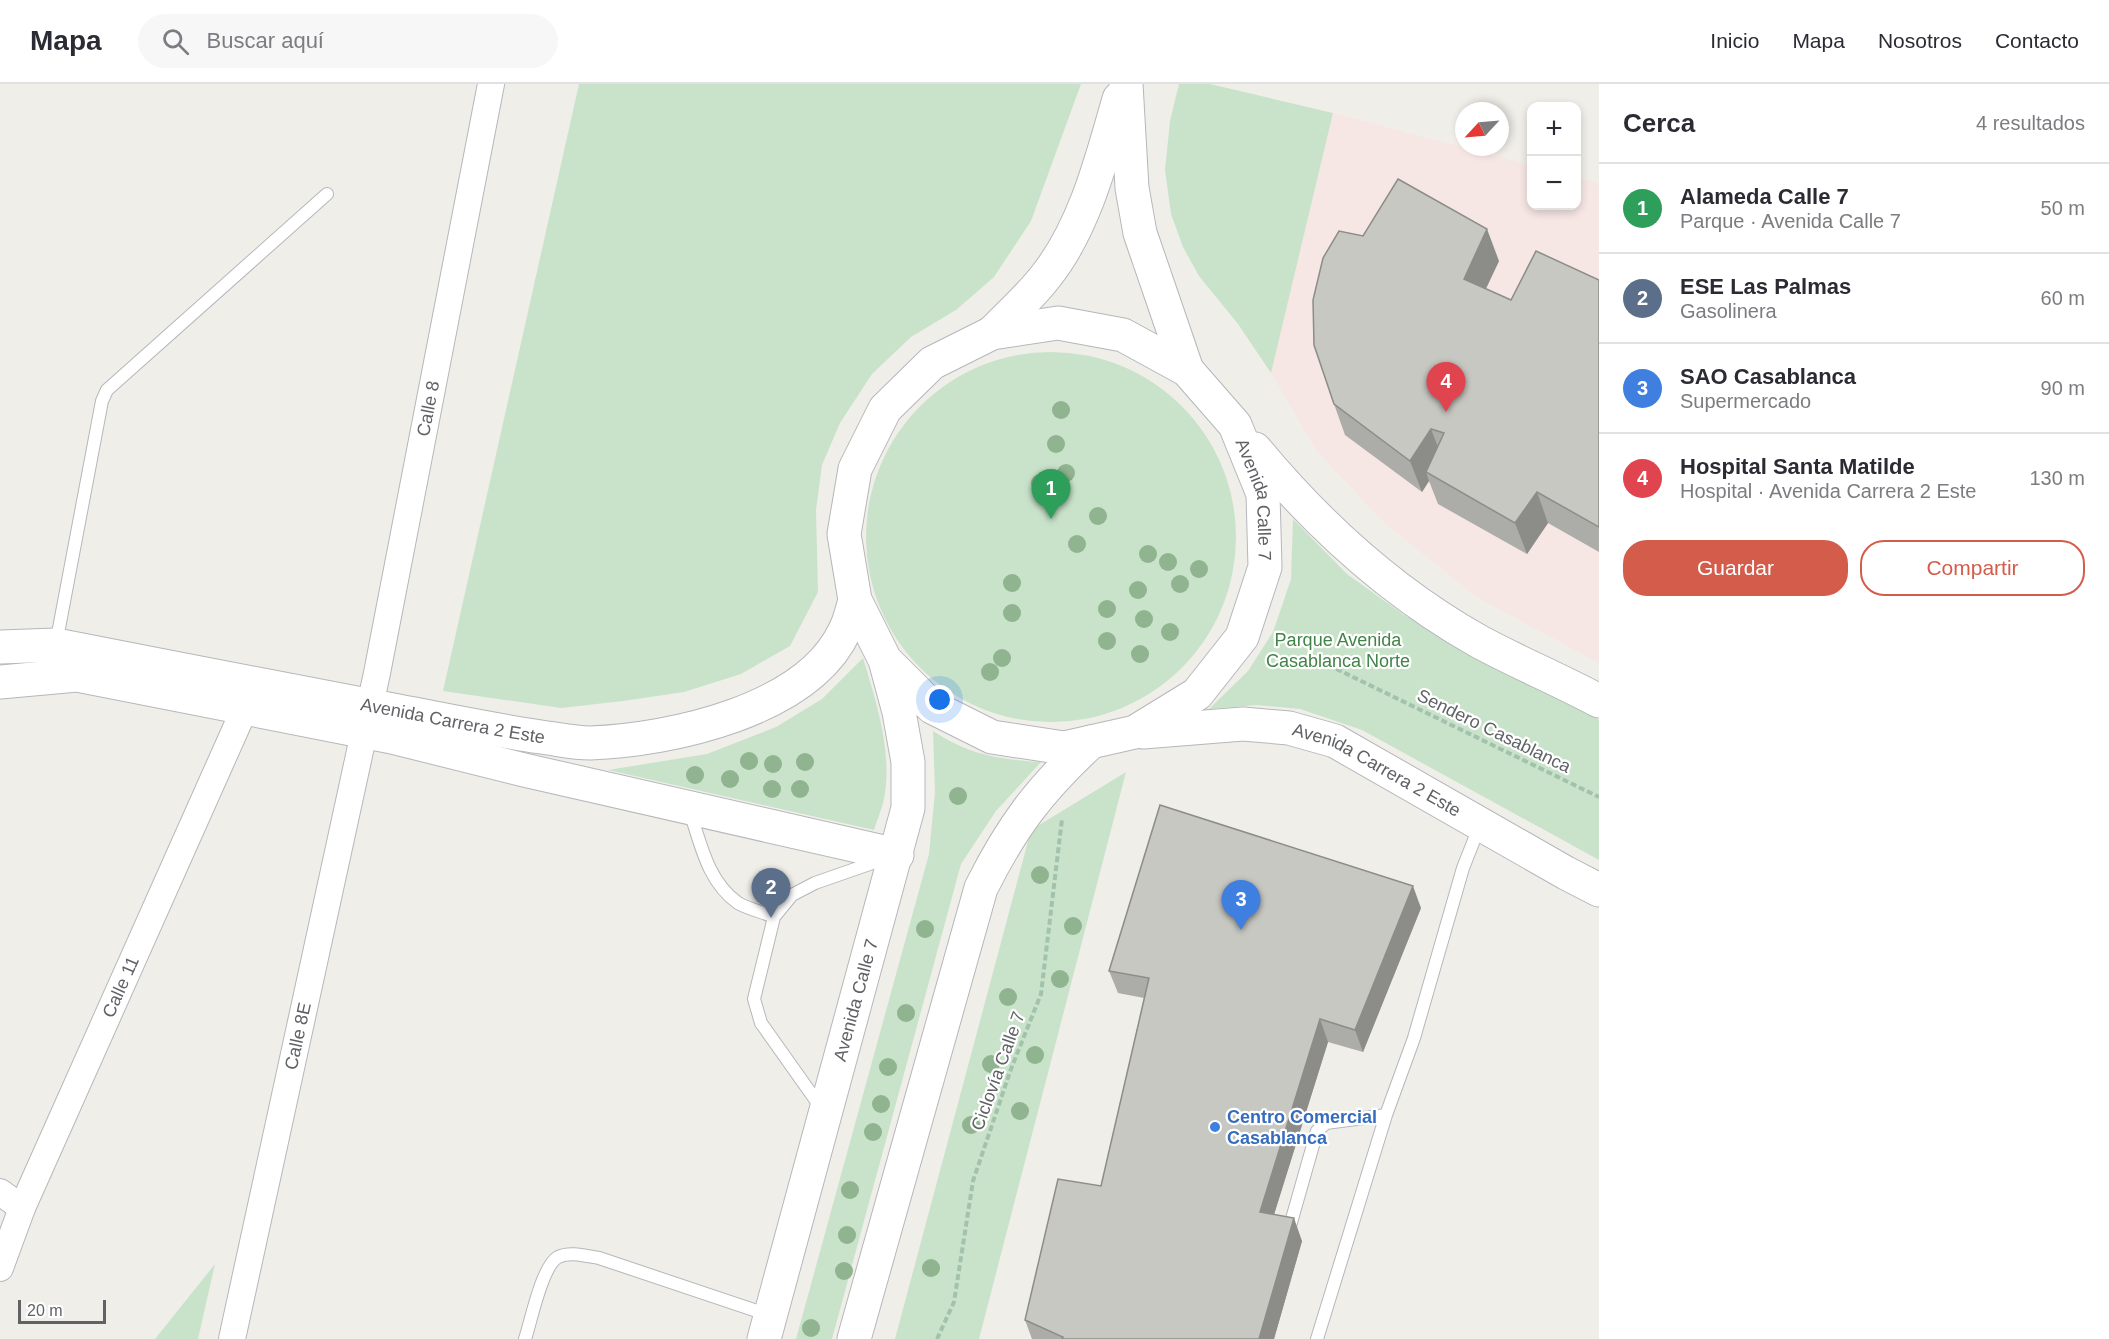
<!DOCTYPE html>
<html lang="es">
<meta charset="utf-8">
<style>
:root{--surface:#fff;--page:#f7f7f7;--text:#2b2b33;--muted:#7c7c81;--line:#e1e1e2;--accent:#d35c4b}
body{margin:0;font-family:Helvetica,sans-serif;background:var(--page);color:var(--text)}
.controls{position:absolute;right:18px;top:18px;display:grid;overflow:hidden;border-radius:12px;box-shadow:0 3px 9px #0003}
.controls button{width:54px;height:54px;display:grid;place-items:center;padding:0;border:0;border-bottom:2px solid var(--line);background:var(--surface);color:var(--text);font:30px sans-serif}
.compass{position:absolute;left:1455px;top:18px;width:54px;height:54px;border-radius:50%;background:var(--surface);box-shadow:0 3px 9px #0003;rotate:244deg}
.scale{position:absolute;left:18px;bottom:15px;width:88px;box-sizing:border-box;padding-left:6px;border:3px solid #606266;border-top:0;font-size:16px;line-height:21px;white-space:nowrap;color:#606266;-webkit-text-stroke:4px #fff;paint-order:stroke}
.you{position:absolute;left:940px;top:616px;width:21px;height:21px;margin:-15px;border:4px solid #fff;border-radius:50%;background:#1a73e8;box-shadow:0 0 0 9px #1a73e833}
.badge{display:grid;place-items:center;width:39px;height:39px;border-radius:50%;background:var(--accent);color:#fff;font-size:20px;font-weight:700}
.pin{position:absolute;translate:-50% -50px;filter:drop-shadow(0 2px 3px #0008)}
.pin::after{content:'';position:absolute;top:32px;width:21px;height:18px;background:inherit;clip-path:polygon(0 0,100% 0,50% 100%)}
.list{margin:0;padding:0;list-style:none}
h2{display:flex;justify-content:space-between;align-items:center;height:78px;margin:0;padding:0 24px;font-size:26px}
h2 small{font-size:20px;font-weight:400;color:var(--muted)}
.list li{display:grid;grid-template-columns:39px 1fr auto;gap:18px;align-items:center;box-sizing:border-box;height:90px;padding:0 24px;border-top:2px solid var(--line)}
.list b{display:block;font-size:22px;white-space:nowrap}
.list p{margin:0;font-size:20px;white-space:nowrap;color:var(--muted)}
.list em{font-size:20px;font-style:normal;color:var(--muted)}
.actions{display:flex;gap:12px;padding:18px 24px}
.actions a{flex:1;padding:14px 0;border:2px solid var(--accent);border-radius:24px;text-align:center;font-size:21px;color:var(--accent)}
.actions .main{background:var(--accent);color:#fff}
.icon{flex:none;width:33px;height:33px;fill:none;stroke:currentColor;stroke-width:2;stroke-linecap:round;stroke-linejoin:round}
.map{position:relative;flex:none;width:1599px;height:1255px;overflow:hidden}
header{display:flex;align-items:center;gap:36px;box-sizing:border-box;height:84px;padding:0 30px;background:var(--surface);border-bottom:2px solid var(--line)}
header strong{font-size:28px}
nav{display:flex;gap:33px;margin-inline-start:auto;font-size:21px}
.search{width:420px;height:54px;background:var(--page);display:flex;align-items:center;gap:15px;box-sizing:border-box;padding:0 21px;border-radius:33px;color:var(--muted);font-size:22px}
main{display:flex}
aside{flex:1;background:var(--surface)}
.map>svg:first-child{display:block}
.medical{fill:#f6e7e5}
.green{fill:#c9e3ca}
.lines{fill:none;stroke-linecap:round;stroke-linejoin:round}
.lane-casing{stroke:#b5b7bb;stroke-width:14}
.street-casing{stroke:#b5b7bb;stroke-width:28}
.secondary-casing{stroke:#b5b7bb;stroke-width:35}
.path{stroke:#a2c2ac;stroke-width:4;stroke-dasharray:6 3;stroke-linecap:butt}
.lane{stroke:#fff;stroke-width:12}
.street{stroke:#fff;stroke-width:26}
.secondary{stroke:#fff;stroke-width:33}
.tree{fill:#90b390}
.wall{fill:#acaca8}
.shaded-wall{fill:#8c8c88}
.building{fill:#c8c8c3;stroke:#8c8c88;stroke-width:1.5}
.shop-dot{fill:#3f7fe0;stroke:#fff;stroke-width:2}
.labels{text-anchor:middle;stroke-width:4.5;stroke-linejoin:round;paint-order:stroke}
.street-label{font-size:18px;fill:#606266;stroke:#fff}
.park-label{font-size:18px;fill:#428348;stroke:#fff}
.shop-label{font-size:18px;font-weight:bold;fill:#366cbe;stroke:#fff;text-anchor:start}
</style>
<header>
<strong>Mapa</strong>
<div class="search"><svg class="icon" aria-label="search" viewBox="0 0 24 24"><circle cx="10" cy="10" r="6"/><path d="M15 15l6 6"/></svg>Buscar aquí</div>
<nav><a>Inicio</a><a>Mapa</a><a>Nosotros</a><a>Contacto</a></nav>
</header>
<main>
<div class="map">
<svg width="1599" height="1255" viewBox="0 0 1599 1255">
<rect width="100%" height="100%" fill="#f0eee9"/>
<path class="medical" d="M 1333,29 L 1531,81 L 1532,122 L 1576,122 L 1577,93 L 1599,99 L 1599,579 L 1478,514 L 1383,438 L 1317,367 L 1271,289 Z"/>
<path class="green" d="M 579,0 L 1081,0 L 1031,137 L 994,193 L 956,226 L 911,253 L 872,290 L 840,339 L 822,381 L 816,426 L 818,508 L 790,562 L 741,590 L 684,608 L 623,617 L 561,624 L 443,607 Z
M 1179,0 L 1210,0 L 1333,29 L 1271,289 L 1238,240 L 1199,192 L 1183,163 L 1171,130 L 1165,86 L 1170,37 Z
M866 453a185 185 0 1 1 370 0a185 185 0 1 1-370 0Z
M 1293,435 L 1347,490 L 1404,531 L 1599,636 L 1599,776 L 1362,646 L 1300,625 L 1257,621 L 1209,625 L 1248,587 L 1273,548 L 1291,495 Z
M 863,574 C 876,617 893,669 884,715 C 882,725 877,736 874,746 L 608,686 L 707,670 L 776,643 L 822,615 Z
M 933,647 C 970,671 997,675 1041,678 L 996,727 L 961,780 L 832,1255 L 796,1255 L 929,770 L 935,708 Z
M 1126,688 L 979,1255 L 895,1255 L 1031,746 Z
M 215,1180 L 198,1255 L 155,1255 Z"/>
<g class="lines">
<defs>
<path id="lane" d="M 56,560 L 102,317 L 107,306 L 327,110
M 690,728 C 701,761 708,798 738,819 C 748,825 763,828 774,833
M 822,1025 L 761,939 L 754,915 L 774,833 L 792,811 L 815,799 L 881,776
M 1288,1149 L 1317,1047 L 1326,1039 L 1386,1031
M 525,1255 C 531,1237 542,1182 558,1173 C 570,1167 586,1172 599,1174 L 769,1231
M 1317,1255 L 1386,1031 L 1414,954 L 1463,784 L 1480,741"/>
<g id="street">
<path d="M 0,1108 L 22,1124"/>
<path id="s1" d="M 0,1184 L 22,1124 L 245,624"/>
<path id="s2" d="M 232,1255 L 377,589 L 491,0"/>
</g>
<g id="secondary">
<path d="M 1126,0 L 1132,104 L 1140,149 L 1187,286"/>
<path d="M 992,249 C 1010,230 1030,213 1046,192 C 1085,143 1102,74 1119,15"/>
<path d="M 1255,365 C 1318,441 1394,510 1480,558 C 1519,579 1560,596 1599,617"/>
<path id="s3" d="M 0,563 L 56,561 C 170,583 284,606 398,627 C 446,636 493,646 541,653 C 557,655 574,659 590,659 C 670,656 808,627 845,546 C 850,537 852,526 855,516"/>
<path d="M 0,598 L 77,591 L 392,653 L 524,686 L 897,771"/>
<path id="s4" d="M 1143,648 L 1243,640 L 1289,644 L 1335,657 L 1566,789 L 1599,806"/>
<path id="s5" d="M 764,1255 L 908,724 L 908,678 L 899,628 L 885,576 L 855,516 L 844,450 L 855,385 L 885,325 L 932,279 L 992,249 L 1058,239 L 1123,251 L 1187,286 L 1235,341 L 1263,410 L 1265,483 L 1242,553 L 1197,610 L 1135,648 L 1064,664 L 992,653 L 932,623 L 885,576"/>
<path d="M 854,1255 L 981,804 C 1012,742 1040,705 1091,658"/>
</g>
</defs>
<use href="#lane" class="lane-casing"/>
<use href="#street" class="street-casing"/>
<use href="#secondary" class="secondary-casing"/>
<path class="path" d="M 1312,573 L 1599,713
M 937,1255 L 954,1218 L 973,1097 L 1011,985 L 1041,910 L 1062,735"/>
<use href="#lane" class="lane"/>
<use href="#street" class="street"/>
<use href="#secondary" class="secondary"/>
</g>
<g class="tree">
<circle cx="1061" cy="326" r="9"/>
<circle cx="1056" cy="360" r="9"/>
<circle cx="1066" cy="389" r="9"/>
<circle cx="1040" cy="399" r="9"/>
<circle cx="1098" cy="432" r="9"/>
<circle cx="1077" cy="460" r="9"/>
<circle cx="1148" cy="470" r="9"/>
<circle cx="1168" cy="478" r="9"/>
<circle cx="1199" cy="485" r="9"/>
<circle cx="1012" cy="499" r="9"/>
<circle cx="1180" cy="500" r="9"/>
<circle cx="1138" cy="506" r="9"/>
<circle cx="1107" cy="525" r="9"/>
<circle cx="1012" cy="529" r="9"/>
<circle cx="1144" cy="535" r="9"/>
<circle cx="1170" cy="548" r="9"/>
<circle cx="1107" cy="557" r="9"/>
<circle cx="1140" cy="570" r="9"/>
<circle cx="1002" cy="574" r="9"/>
<circle cx="990" cy="588" r="9"/>
<circle cx="749" cy="677" r="9"/>
<circle cx="805" cy="678" r="9"/>
<circle cx="773" cy="680" r="9"/>
<circle cx="695" cy="691" r="9"/>
<circle cx="730" cy="695" r="9"/>
<circle cx="772" cy="705" r="9"/>
<circle cx="800" cy="705" r="9"/>
<circle cx="958" cy="712" r="9"/>
<circle cx="1040" cy="791" r="9"/>
<circle cx="1073" cy="842" r="9"/>
<circle cx="925" cy="845" r="9"/>
<circle cx="1060" cy="895" r="9"/>
<circle cx="1008" cy="913" r="9"/>
<circle cx="906" cy="929" r="9"/>
<circle cx="1035" cy="971" r="9"/>
<circle cx="991" cy="980" r="9"/>
<circle cx="888" cy="983" r="9"/>
<circle cx="881" cy="1020" r="9"/>
<circle cx="1020" cy="1027" r="9"/>
<circle cx="971" cy="1041" r="9"/>
<circle cx="873" cy="1048" r="9"/>
<circle cx="850" cy="1106" r="9"/>
<circle cx="847" cy="1151" r="9"/>
<circle cx="931" cy="1184" r="9"/>
<circle cx="844" cy="1187" r="9"/>
<circle cx="811" cy="1244" r="9"/>
</g>
<path class="wall" d="M 1499,177 L 1486,205 L 1511,216 L 1599,196 L 1599,468 L 1548,439 L 1527,470 L 1438,420 L 1429,397 L 1422,408 L 1345,351 L 1334,320 Z
M 1421,824 L 1363,968 L 1328,958 L 1274,1130 L 1302,1157 L 1274,1255 L 1032,1255 L 1025,1236 L 1101,1102 L 1144,914 L 1118,909 L 1109,887 Z"/>
<path class="shaded-wall" d="M 1487,145 L 1499,177 L 1475,227 L 1464,195 Z
M 1431,345 L 1443,376 L 1426,388 L 1429,397 L 1422,408 L 1410,377 Z
M 1537,408 L 1548,439 L 1527,470 L 1515,439 Z
M 1413,802 L 1421,824 L 1363,968 L 1355,946 Z
M 1320,935 L 1328,958 L 1268,1150 L 1260,1128 Z
M 1294,1134 L 1302,1157 L 1274,1255 L 1259,1255 Z"/>
<path class="building" d="M 1398,95 L 1487,145 L 1464,195 L 1511,216 L 1536,167 L 1599,196 L 1599,443 L 1537,408 L 1515,439 L 1426,388 L 1444,349 L 1431,345 L 1410,377 L 1334,320 L 1314,261 L 1313,216 L 1323,174 L 1339,147 L 1363,152 Z
M 1160,721 L 1413,802 L 1355,946 L 1320,935 L 1260,1128 L 1294,1134 L 1259,1255 L 1062,1255 L 1063,1253 L 1025,1236 L 1058,1095 L 1101,1102 L 1149,894 L 1109,887 Z"/>
<circle class="shop-dot" cx="1215" cy="1043" r="6"/>
<g class="labels">
<g class="street-label">
<text dy="6" stroke="none"><textPath href="#s2" startOffset="951">Calle 8</textPath></text>
<text dy="6" stroke="none"><textPath href="#s5" startOffset="1458">Avenida Calle 7</textPath></text>
<text dy="6" stroke="none"><textPath href="#s3" startOffset="460">Avenida Carrera 2 Este</textPath></text>
<text transform="translate(1494 647) rotate(26)" y="6">Sendero Casablanca</text>
<text dy="6" stroke="none"><textPath href="#s4" startOffset="244">Avenida Carrera 2 Este</textPath></text>
<text dy="6" stroke="none"><textPath href="#s1" startOffset="306">Calle 11</textPath></text>
<text dy="6" stroke="none"><textPath href="#s5" startOffset="351">Avenida Calle 7</textPath></text>
<text dy="6" stroke="none"><textPath href="#s2" startOffset="310">Calle 8E</textPath></text>
<text transform="translate(998 987) rotate(-70)" y="6">Ciclovía Calle 7</text>
</g>
<g class="park-label">
<text x="1338" y="562">Parque Avenida<tspan x="1338" dy="21">Casablanca Norte</tspan></text>
</g>
<g class="shop-label">
<text x="1227" y="1039">Centro Comercial<tspan x="1227" dy="21">Casablanca</tspan></text>
</g>
</g>
</svg>
<div class="controls">
<button>+</button>
<button>−</button>
</div>
<svg class="compass" viewBox="-18 -18 36 36"><path d="M0-13l5 13h-10z" fill="#e53935"/><path d="M0 13l5-13h-10z" fill="#7c7c81"/></svg>
<div class="scale">20 m</div>
<div class="you"></div>
<div class="pin badge" style="left:1051px;top:435px;background:#2e9e5b">1</div>
<div class="pin badge" style="left:771px;top:834px;background:#5c6f8a">2</div>
<div class="pin badge" style="left:1241px;top:846px;background:#3f7fe0">3</div>
<div class="pin badge" style="left:1446px;top:328px;background:#e0444e">4</div>
</div>
<aside>
<h2>Cerca<small>4 resultados</small></h2>
<ul class="list">
<li><span class="badge" style="background:#2e9e5b">1</span><div><b>Alameda Calle 7</b><p>Parque · Avenida Calle 7</p></div><em>50 m</em></li>
<li><span class="badge" style="background:#5c6f8a">2</span><div><b>ESE Las Palmas</b><p>Gasolinera</p></div><em>60 m</em></li>
<li><span class="badge" style="background:#3f7fe0">3</span><div><b>SAO Casablanca</b><p>Supermercado</p></div><em>90 m</em></li>
<li><span class="badge" style="background:#e0444e">4</span><div><b>Hospital Santa Matilde</b><p>Hospital · Avenida Carrera 2 Este</p></div><em>130 m</em></li>
</ul>
<div class="actions"><a class="main">Guardar</a><a>Compartir</a></div>
</aside>
</main>
